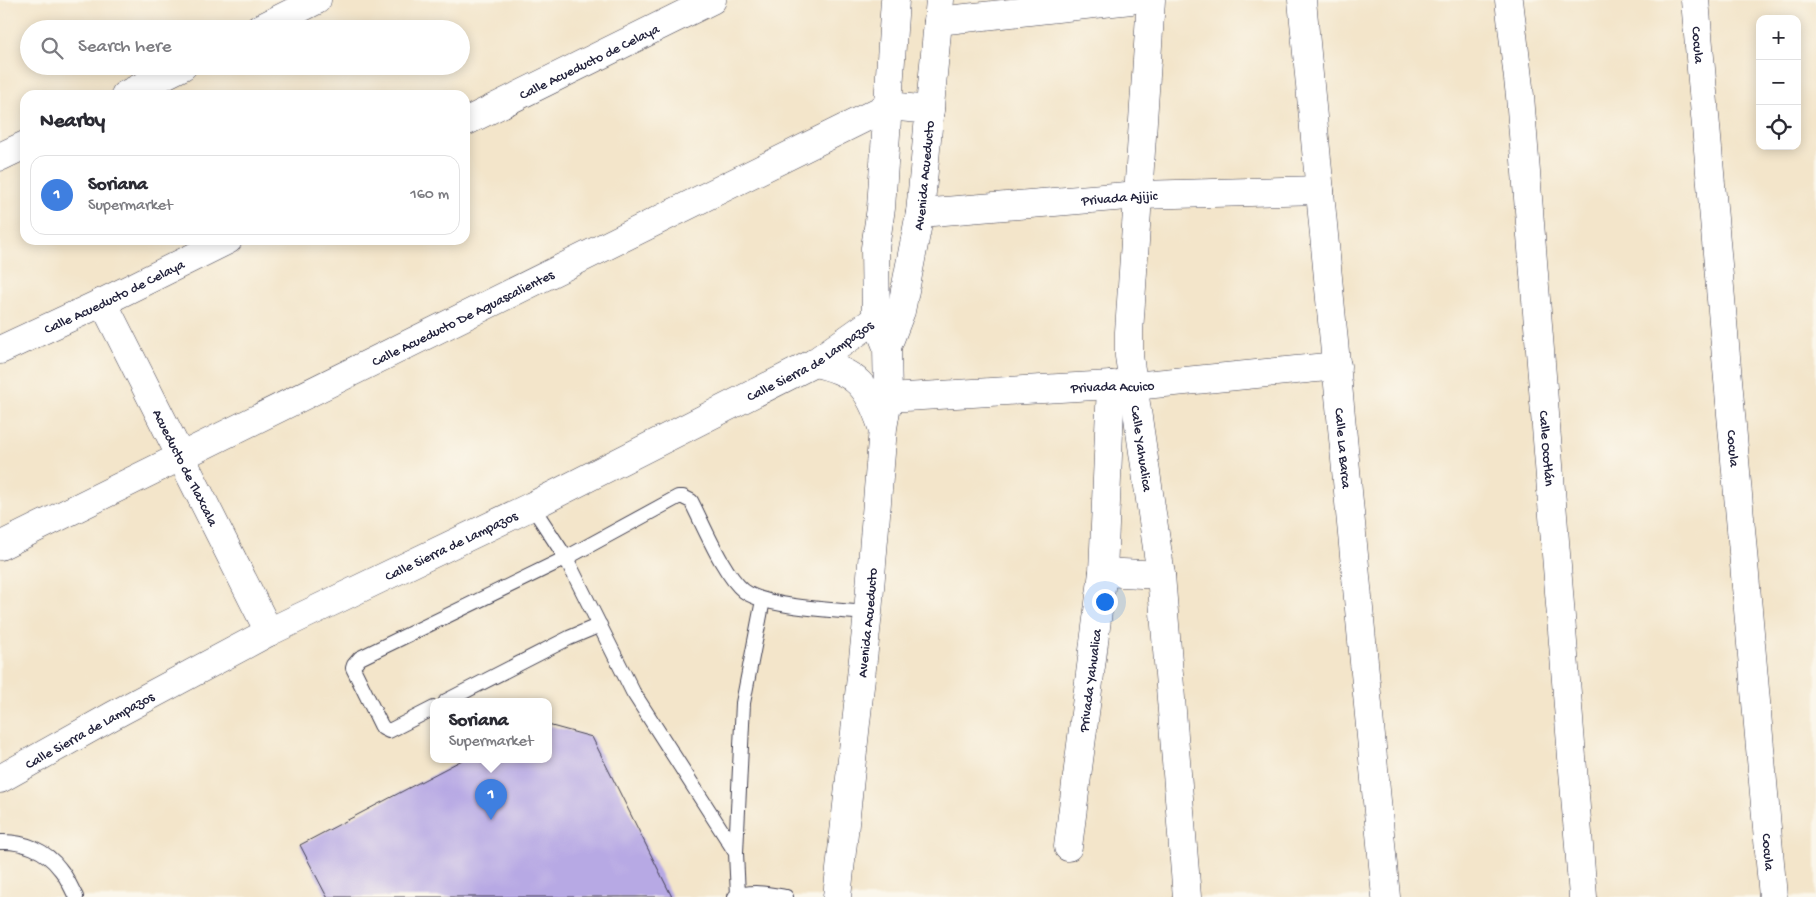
<!DOCTYPE html>
<meta charset="utf-8">
<style>
:root{--surface:#fff;--page:#f2f2f3;--text:#2b2b33;--muted:#7c7c81;--line:#e1e1e2;--accent:#ea580c}
body{margin:0;font-family:"Gochi Hand",sans-serif;background:var(--page);color:var(--text)}
.controls{position:absolute;right:15px;top:15px;display:grid;overflow:hidden;border-radius:10px;box-shadow:0 2px 12px #0003}
.controls button{width:45px;height:45px;display:grid;place-items:center;padding:0;border:0;border-bottom:1px solid var(--line);background:var(--surface);color:var(--text);font:25px sans-serif}
.you{position:absolute;left:1104px;top:601px;width:18px;height:18px;margin:-12px;border:4px solid #fff;border-radius:50%;background:#1a73e8;box-shadow:0 0 0 8px #1a73e833}
.badge{display:grid;place-items:center;width:32px;height:32px;border-radius:50%;background:var(--accent);color:#fff;font-size:16px;font-weight:700}
.pin{position:absolute;translate:-50% -41px;filter:drop-shadow(0 1px 2px #0008)}
.pin::after{content:'';position:absolute;top:26px;width:18px;height:15px;background:inherit;clip-path:polygon(0 0,100% 0,50% 100%)}
.popup{position:absolute;left:430px;top:698px;width:122px;height:65px;box-sizing:border-box;display:grid;place-content:center;border-radius:10px;background:var(--surface);filter:drop-shadow(0 1px 4px #0005);font-size:16px;white-space:nowrap;color:var(--muted)}
.popup b{font-size:19px;color:var(--text)}
.popup::after{content:'';position:absolute;left:50%;top:100%;margin-left:-10px;border:10px solid transparent;border-top-color:var(--surface)}
.list{margin:0;padding:0;list-style:none}
h2{display:flex;justify-content:space-between;align-items:center;height:65px;margin:0;padding:0 20px;font-size:21px}
h2 small{font-size:16px;font-weight:400;color:var(--muted)}
.list li{display:grid;grid-template-columns:32px 1fr auto;gap:15px;align-items:center;box-sizing:border-box;height:80px;margin:0 10px 10px;padding:0 10px;border:1px solid var(--line);border-radius:15px}
.list b{display:block;font-size:19px;white-space:nowrap}
.list p{margin:0;font-size:16px;white-space:nowrap;color:var(--muted)}
.list em{font-size:16px;font-style:normal;color:var(--muted)}
.icon{flex:none;width:28px;height:28px;fill:none;stroke:currentColor;stroke-width:2;stroke-linecap:round;stroke-linejoin:round}
.map{position:relative;flex:none;width:1816px;height:897px;overflow:hidden}
.search{position:absolute;background:var(--surface);box-shadow:0 2px 12px #0003;left:20px;top:20px;width:450px;height:55px;display:flex;align-items:center;gap:12px;box-sizing:border-box;padding:0 18px;border-radius:28px;color:var(--muted);font-size:19px}
.panel{position:absolute;background:var(--surface);box-shadow:0 2px 12px #0003;left:20px;top:90px;width:450px;height:155px;border-radius:15px}
.map>svg:first-child{display:block}
.building{fill:#b7a9e4}
.lines{fill:none;stroke-linecap:round;stroke-linejoin:round}
.lane-casing{stroke:#413f50;stroke-width:16}
.street-casing{stroke:#413f50;stroke-width:29}
.secondary-casing{stroke:#413f50;stroke-width:29}
.lane{stroke:#fff;stroke-width:14}
.street{stroke:#fff;stroke-width:28}
.secondary{stroke:#fff;stroke-width:28}
.labels{text-anchor:middle;stroke-width:5;stroke-linejoin:round;paint-order:stroke}
.street-label{font-size:14px;fill:#22223b;stroke:#fbf7ec}
</style>
<div class="map">
<svg width="1816" height="897" viewBox="0 0 1816 897">
<rect width="100%" height="100%" fill="#fbf7ec"/>
<filter id="ink" filterUnits="userSpaceOnUse"><feTurbulence type="fractalNoise" baseFrequency=".02" numOctaves="2"/><feDisplacementMap in="SourceGraphic" scale="10" xChannelSelector="R" yChannelSelector="G"/><feConvolveMatrix kernelMatrix="1 2 1 2 8 2 1 2 1" color-interpolation-filters="sRGB"/></filter>
<filter id="wash" filterUnits="userSpaceOnUse"><feTurbulence type="fractalNoise" baseFrequency=".0096" numOctaves="4" result="noise"/><feDisplacementMap in="SourceGraphic" scale="20" xChannelSelector="R" yChannelSelector="G"/><feGaussianBlur stdDeviation="1.12" result="paint"/><feColorMatrix in="noise" values="0 0 0 0 0 0 0 0 0 0 0 0 0 0 0 0 0 1.4 0 .05"/><feComposite in="paint" operator="in"/></filter>
<g filter="url(#wash)">
<rect width="100%" height="100%" fill="#f3e5ca"/>
<g id="blocks">
<path class="building" d="M 548,725 L 592,737 L 672,897 L 327,897 L 300,845 L 464,759 L 548,759 Z"/>
</g>
</g>
<g filter="url(#ink)">
<use href="#blocks" fill-opacity="0" stroke="#413f50" stroke-width="1"/>
<g class="lines">
<defs>
<path id="lane" d="M 532,506 L 566,558 L 633,692 L 736,853 L 743,703 L 763,600
M 446,701 L 569,638 L 600,625
M 434,708 L 389,731 L 383,728 L 381,725 L 353,668 L 354,665 L 360,658 L 566,558 L 678,497 L 683,497 L 691,501 C 704,526 723,574 744,591 C 767,608 837,610 868,613
M 0,842 C 23,841 46,850 60,869 C 67,877 71,888 76,897
M 736,853 L 738,895
M 735,897 C 751,890 769,894 786,897"/>
<g id="street">
<path id="s1" d="M 1151,0 L 1129,332 L 1129,356 L 1161,575 L 1187,897"/>
<path id="s2" d="M 1302,0 L 1386,897"/>
<path id="s3" d="M 1509,0 L 1520,96 L 1583,897"/>
<path id="s4" d="M 1695,0 L 1773,897"/>
<path d="M 938,21 L 1131,0"/>
<path d="M 259,29 L 317,0"/>
<path d="M 125,95 L 183,66"/>
<path id="s5" d="M 465,122 L 712,0"/>
<path d="M 0,157 L 25,145"/>
<path id="s6" d="M 920,213 L 1139,195 L 1320,190"/>
<path id="s7" d="M 103,302 L 269,632"/>
<path id="s8" d="M 0,350 L 103,302 L 228,240"/>
<path id="s9" d="M 888,398 L 1111,385 L 1134,386 L 1337,366"/>
<path id="s10" d="M 0,546 L 889,106 L 930,110"/>
<path d="M 1103,572 L 1111,385"/>
<path id="s11" d="M 0,779 L 114,715 L 269,632 L 532,506 L 814,363 L 876,319 L 898,312"/>
<path id="s12" d="M 1068,847 L 1103,572 L 1161,575"/>
</g>
<g id="secondary">
<path d="M 887,347 L 876,319 L 875,248 L 881,208 L 895,0"/>
<path d="M 814,363 C 856,371 869,387 882,427"/>
<path id="s13" d="M 837,897 L 868,613 L 883,428 L 888,398 L 887,347 L 901,311 L 920,213 L 940,0"/>
</g>
</defs>
<use href="#lane" class="lane-casing"/>
<use href="#street" class="street-casing"/>
<use href="#secondary" class="secondary-casing"/>
<use href="#lane" class="lane"/>
<use href="#street" class="street"/>
<use href="#secondary" class="secondary"/>
</g>
</g>
<g class="labels">
<g class="street-label">
<text dy="5" stroke="none"><textPath href="#s4" startOffset="45">Cocula</textPath></text>
<text dy="5" stroke="none"><textPath href="#s5" startOffset="138">Calle Acueducto de Celaya</textPath></text>
<text dy="5" stroke="none"><textPath href="#s13" startOffset="729">Avenida Acueducto</textPath></text>
<text dy="5" stroke="none"><textPath href="#s6" startOffset="200">Privada Ajijic</textPath></text>
<text dy="5" stroke="none"><textPath href="#s8" startOffset="126">Calle Acueducto de Celaya</textPath></text>
<text dy="5" stroke="none"><textPath href="#s10" startOffset="516">Calle Acueducto De Aguascalientes</textPath></text>
<text dy="5" stroke="none"><textPath href="#s11" startOffset="912">Calle Sierra de Lampazos</textPath></text>
<text dy="5" stroke="none"><textPath href="#s9" startOffset="225">Privada Acuico</textPath></text>
<text dy="5" stroke="none"><textPath href="#s2" startOffset="450">Calle La Barca</textPath></text>
<text dy="5" stroke="none"><textPath href="#s3" startOffset="450">Calle Ocotlán</textPath></text>
<text dy="5" stroke="none"><textPath href="#s4" startOffset="450">Cocula</textPath></text>
<text dy="5" stroke="none"><textPath href="#s1" startOffset="450">Calle Yahualica</textPath></text>
<text dy="5" stroke="none"><textPath href="#s7" startOffset="185">Acueducto de Tlaxcala</textPath></text>
<text dy="5" stroke="none"><textPath href="#s11" startOffset="508">Calle Sierra de Lampazos</textPath></text>
<text dy="5" stroke="none"><textPath href="#s13" startOffset="276">Avenida Acueducto</textPath></text>
<text dy="5" stroke="none"><textPath href="#s12" startOffset="168">Privada Yahualica</textPath></text>
<text dy="5" stroke="none"><textPath href="#s11" startOffset="102">Calle Sierra de Lampazos</textPath></text>
<text dy="5" stroke="none"><textPath href="#s4" startOffset="855">Cocula</textPath></text>
</g>
</g>
</svg>
<div class="controls">
<button>+</button>
<button>−</button>
<button><svg class="icon" aria-label="locate" viewBox="0 0 24 24"><circle cx="12" cy="12" r="6"/><path d="M12 2v4M12 18v4M2 12h4M18 12h4"/></svg></button>
</div>
<div class="you"></div>
<div class="pin badge" style="left:491px;top:820px;background:#3f7fe0">1</div>
<div class="popup"><b>Soriana</b>Supermarket</div>
<div class="search"><svg class="icon" aria-label="search" viewBox="0 0 24 24"><circle cx="10" cy="10" r="6"/><path d="M15 15l6 6"/></svg>Search here</div>
<section class="panel">
<h2>Nearby<small></small></h2>
<ul class="list">
<li><span class="badge" style="background:#3f7fe0">1</span><div><b>Soriana</b><p>Supermarket</p></div><em>160 m</em></li>
</ul>
</section>
</div>
